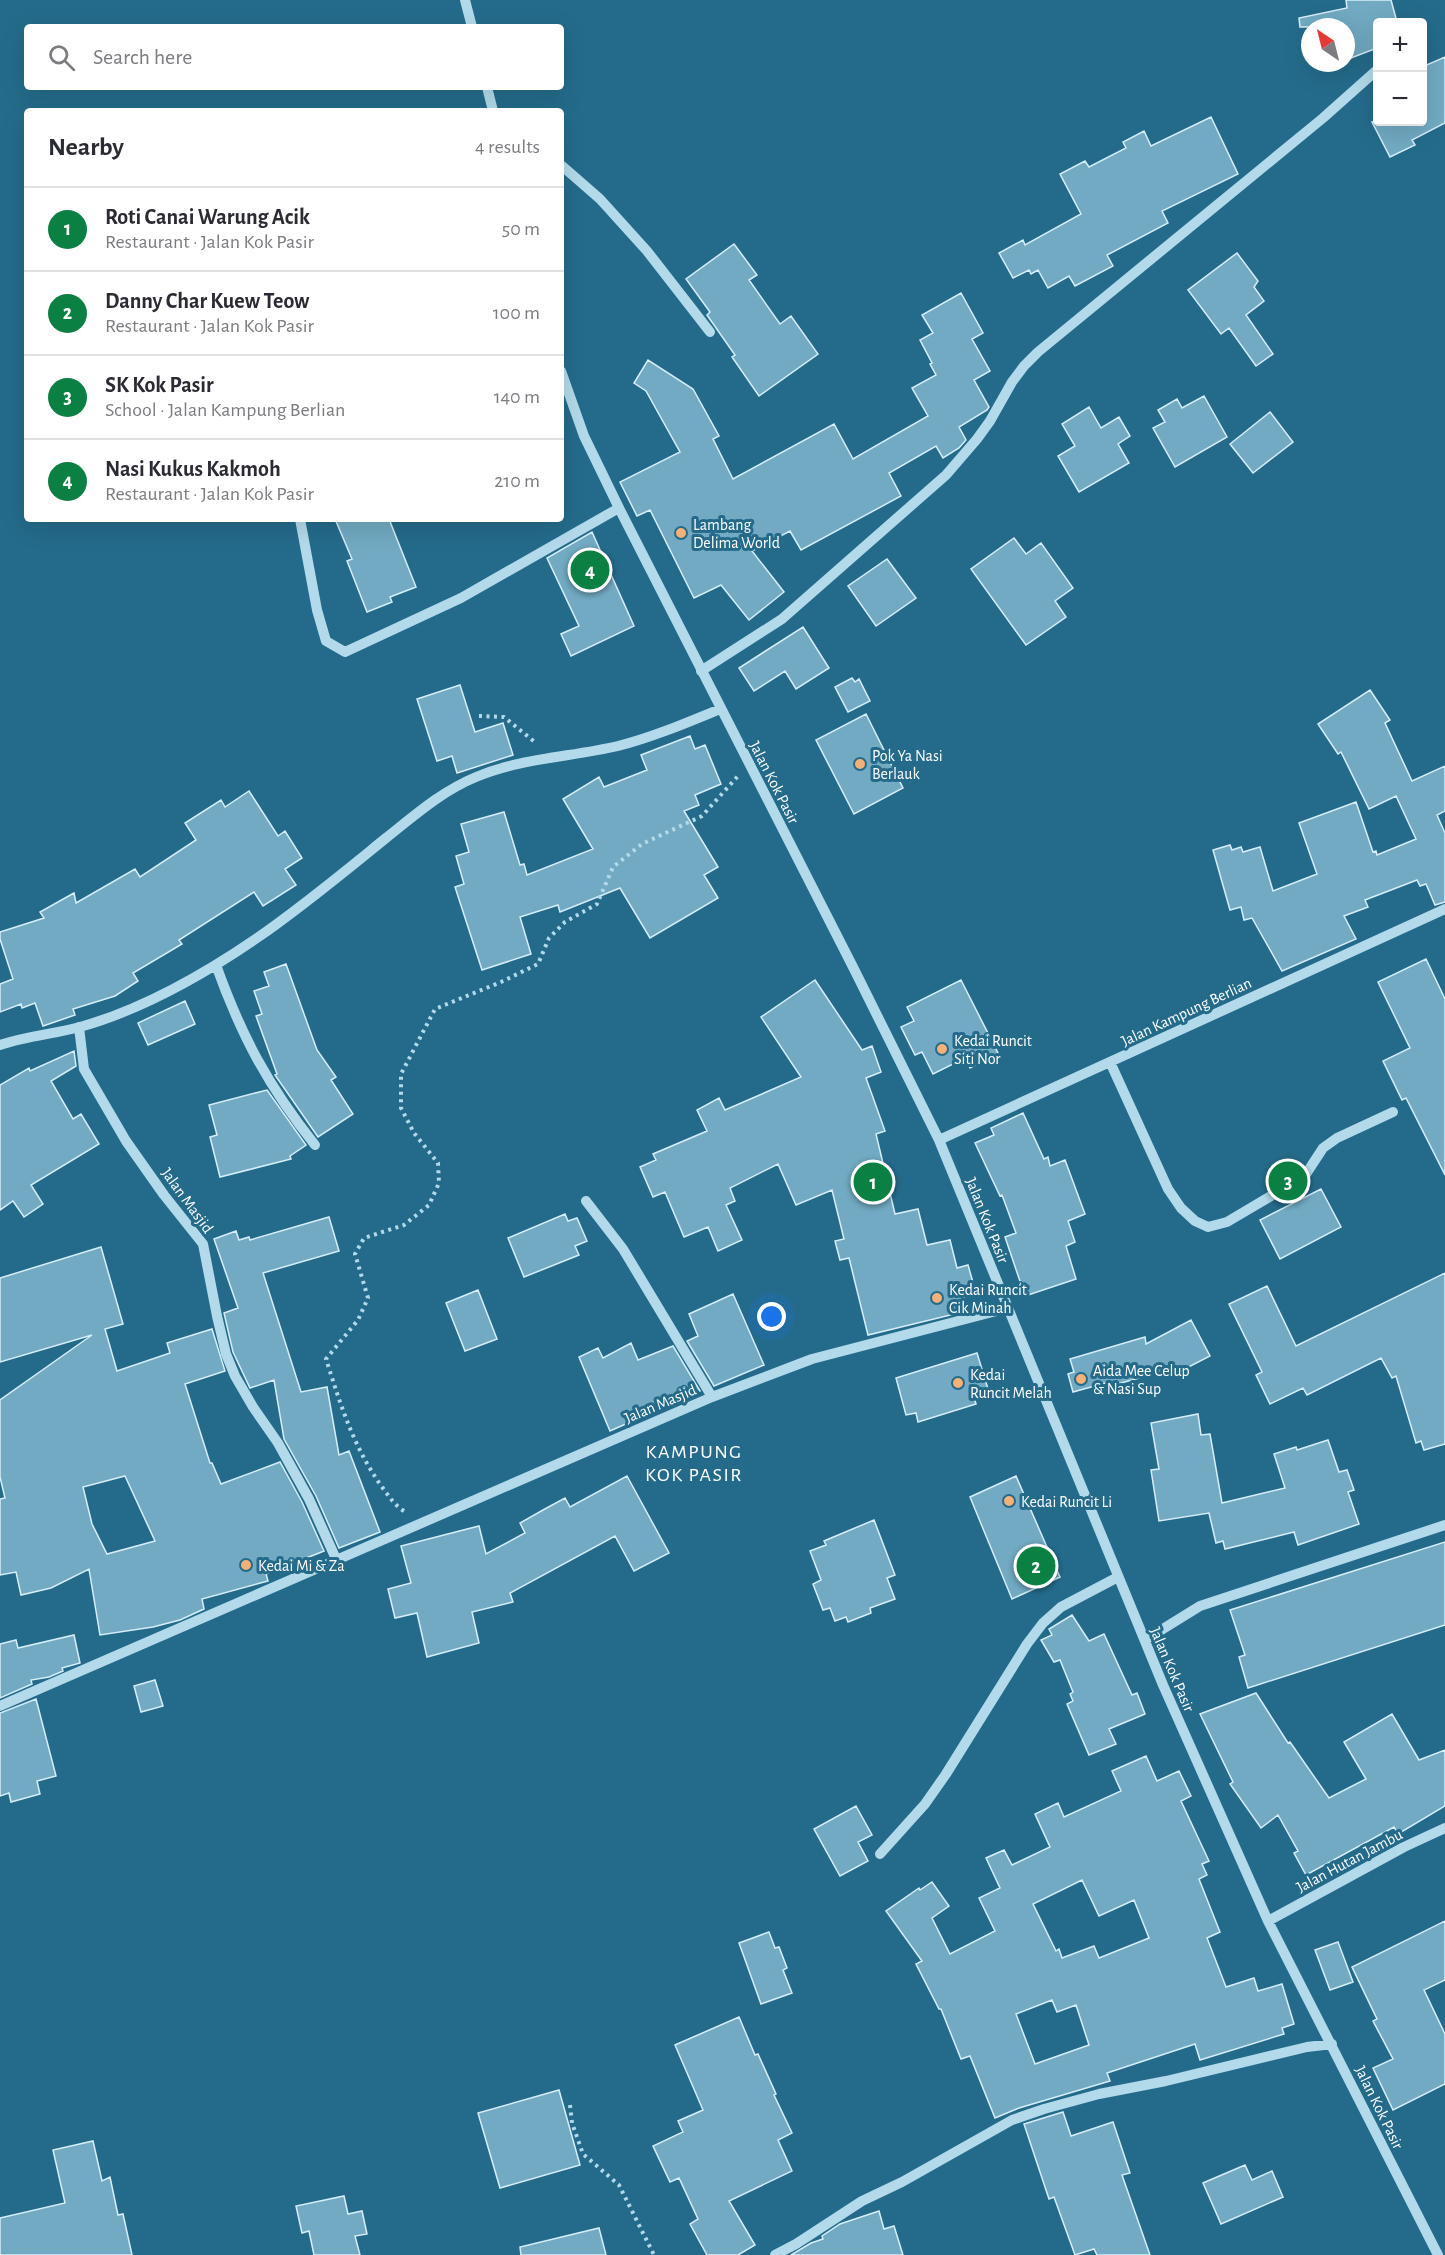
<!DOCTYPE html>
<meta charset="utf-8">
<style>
:root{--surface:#fff;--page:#f2f2f3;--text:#2b2b33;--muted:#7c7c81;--line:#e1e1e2;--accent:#0b8043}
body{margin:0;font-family:"Alegreya Sans",sans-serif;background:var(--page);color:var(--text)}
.controls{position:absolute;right:18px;top:18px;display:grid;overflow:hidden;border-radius:6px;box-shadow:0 6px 24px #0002}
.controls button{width:54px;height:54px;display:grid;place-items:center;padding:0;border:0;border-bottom:2px solid var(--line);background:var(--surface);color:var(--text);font:30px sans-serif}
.compass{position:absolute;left:1301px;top:18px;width:54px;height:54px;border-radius:50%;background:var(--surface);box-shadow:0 6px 24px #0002;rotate:325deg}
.you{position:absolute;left:772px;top:1317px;width:21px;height:21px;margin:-15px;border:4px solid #fff;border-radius:50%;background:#1a73e8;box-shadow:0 0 0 9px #1a73e833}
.badge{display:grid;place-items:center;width:39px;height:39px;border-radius:50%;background:var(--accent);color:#fff;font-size:20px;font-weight:700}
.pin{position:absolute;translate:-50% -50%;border:3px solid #fff;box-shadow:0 2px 6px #0006}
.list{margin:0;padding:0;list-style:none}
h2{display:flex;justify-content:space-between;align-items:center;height:78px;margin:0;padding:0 24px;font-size:26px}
h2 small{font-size:20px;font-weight:400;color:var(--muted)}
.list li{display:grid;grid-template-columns:39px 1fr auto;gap:18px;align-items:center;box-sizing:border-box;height:84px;padding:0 24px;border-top:2px solid var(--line)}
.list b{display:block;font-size:22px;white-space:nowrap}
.list p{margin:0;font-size:20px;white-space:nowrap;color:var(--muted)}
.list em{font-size:20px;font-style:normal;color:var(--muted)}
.icon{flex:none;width:33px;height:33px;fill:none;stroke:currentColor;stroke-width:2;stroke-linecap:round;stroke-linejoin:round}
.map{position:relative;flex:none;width:1445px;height:2255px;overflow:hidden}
.search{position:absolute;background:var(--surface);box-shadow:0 6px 24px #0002;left:24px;top:24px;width:540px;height:66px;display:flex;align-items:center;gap:15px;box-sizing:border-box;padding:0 21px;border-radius:6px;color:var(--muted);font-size:22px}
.panel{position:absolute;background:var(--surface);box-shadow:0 6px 24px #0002;left:24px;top:108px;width:540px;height:414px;border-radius:6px}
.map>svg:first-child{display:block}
.building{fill:#71aac2;stroke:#d6eef8;stroke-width:1.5;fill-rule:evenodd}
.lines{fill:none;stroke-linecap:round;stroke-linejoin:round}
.path{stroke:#b2daea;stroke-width:4;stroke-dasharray:3 4.5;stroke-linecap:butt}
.minor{stroke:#b2daea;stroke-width:10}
.poi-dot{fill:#f5b075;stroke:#246b8b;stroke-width:2}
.labels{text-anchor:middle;stroke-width:6;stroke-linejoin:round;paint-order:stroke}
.poi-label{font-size:16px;fill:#fff;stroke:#246b8b;text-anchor:start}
.street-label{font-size:16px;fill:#fff;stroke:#246b8b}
.quarter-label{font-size:20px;letter-spacing:1.5px;fill:#fff;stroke:#246b8b}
</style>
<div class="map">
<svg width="1445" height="2255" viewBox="0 0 1445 2255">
<rect width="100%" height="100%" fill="#246b8b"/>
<path class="building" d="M 1346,0 L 1391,0 L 1397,22 L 1377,22 L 1377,48 L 1346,60 L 1346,27 L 1300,27 L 1299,18 L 1347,8 Z
M 1445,57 L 1445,123 L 1412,140 L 1415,145 L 1390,157 L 1372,122 L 1422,122 L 1422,67 Z
M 1211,117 L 1238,174 L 1162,211 L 1168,223 L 1107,255 L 1113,266 L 1075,286 L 1069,276 L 1048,288 L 1038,270 L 1031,274 L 1029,270 L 1013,278 L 999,253 L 1023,240 L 1025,245 L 1081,214 L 1060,174 L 1085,161 L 1089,167 L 1126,148 L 1123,142 L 1144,131 L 1151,146 Z
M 734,244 L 757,275 L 749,280 L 780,324 L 791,316 L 818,354 L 759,396 L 732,357 L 735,355 L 707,315 L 710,312 L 686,279 Z
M 1237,253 L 1258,281 L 1254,287 L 1264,301 L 1246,315 L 1273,354 L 1256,366 L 1229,328 L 1221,334 L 1188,290 Z
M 961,293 L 983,333 L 972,339 L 990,371 L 974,380 L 989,407 L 987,410 L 959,427 L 966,440 L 959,448 L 943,458 L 936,446 L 889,473 L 901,496 L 801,550 L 790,531 L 752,551 L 784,592 L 749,620 L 721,585 L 694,598 L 650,510 L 637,516 L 620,482 L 680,452 L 646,391 L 634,383 L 648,360 L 693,389 L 719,436 L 713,439 L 733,479 L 834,424 L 853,459 L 928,416 L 912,388 L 936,375 L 930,364 L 932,363 L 920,340 L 933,333 L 922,315 Z
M 1204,396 L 1227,437 L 1175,467 L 1153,428 L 1165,422 L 1158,410 L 1177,399 L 1182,408 Z
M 1089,407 L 1101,428 L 1119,417 L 1130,436 L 1118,444 L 1129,463 L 1079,492 L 1058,456 L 1075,446 L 1062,424 Z
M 1270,412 L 1293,442 L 1253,473 L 1230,444 Z
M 335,519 L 389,519 L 416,587 L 390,597 L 392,602 L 367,612 L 347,561 L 352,559 Z
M 592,532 L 634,626 L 571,656 L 561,634 L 579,626 L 547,558 Z
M 1014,538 L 1026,554 L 1041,543 L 1073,588 L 1055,601 L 1066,617 L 1026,645 L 971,569 Z
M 887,559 L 916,598 L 876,626 L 848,586 Z
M 803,627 L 829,668 L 796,689 L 785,671 L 754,691 L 739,668 Z
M 852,678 L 855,682 L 859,679 L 870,701 L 848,712 L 835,687 Z
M 460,685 L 475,732 L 503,723 L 513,755 L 457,773 L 452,756 L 437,761 L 417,699 Z
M 1370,690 L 1390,720 L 1385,723 L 1412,781 L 1445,766 L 1445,811 L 1437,815 L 1445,833 L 1445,902 L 1435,905 L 1426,884 L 1420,886 L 1417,880 L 1365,900 L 1368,907 L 1344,916 L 1356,939 L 1282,971 L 1252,918 L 1244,920 L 1241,907 L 1230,910 L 1213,850 L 1230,845 L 1232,850 L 1241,847 L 1243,852 L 1260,847 L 1273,891 L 1317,874 L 1299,823 L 1356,802 L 1373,852 L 1376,851 L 1377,855 L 1416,839 L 1396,796 L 1369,809 L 1341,752 L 1338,754 L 1318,724 Z
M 866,714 L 903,788 L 854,814 L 816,740 Z
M 690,736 L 695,749 L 705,745 L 721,784 L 695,795 L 699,805 L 684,811 L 718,867 L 704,875 L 718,898 L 650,938 L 620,888 L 560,912 L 558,905 L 520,917 L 531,954 L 482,970 L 455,887 L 464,884 L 456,856 L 469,852 L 461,824 L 504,812 L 520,865 L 524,864 L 527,875 L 593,849 L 563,799 L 599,777 L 604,787 L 647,770 L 641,755 Z
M 249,791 L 278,836 L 285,831 L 302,858 L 285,869 L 296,885 L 263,906 L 254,892 L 179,940 L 182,944 L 133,973 L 138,981 L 115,996 L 73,1009 L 75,1015 L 43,1026 L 35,1003 L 22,1008 L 21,1004 L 0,1012 L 0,984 L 13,979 L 0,939 L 0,932 L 44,918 L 40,912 L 74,893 L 76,903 L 135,869 L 140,877 L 196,840 L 185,823 L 221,800 L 225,807 Z
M 1426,959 L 1445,999 L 1445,1175 L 1406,1098 L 1402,1100 L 1383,1061 L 1410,1048 L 1378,982 Z
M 286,964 L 317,1050 L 336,1077 L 331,1080 L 353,1114 L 318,1137 L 275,1075 L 277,1074 L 256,1016 L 262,1014 L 254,991 L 269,986 L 264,972 Z
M 815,980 L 862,1050 L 872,1046 L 881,1072 L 866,1078 L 885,1131 L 876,1134 L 895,1214 L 918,1209 L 927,1245 L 950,1240 L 957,1268 L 968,1265 L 974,1286 L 962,1289 L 967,1311 L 868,1335 L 849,1258 L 840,1260 L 835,1241 L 844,1239 L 832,1190 L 796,1205 L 778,1164 L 730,1188 L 735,1201 L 726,1205 L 742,1240 L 718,1251 L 708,1227 L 684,1237 L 665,1192 L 653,1197 L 640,1167 L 656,1160 L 653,1154 L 707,1131 L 697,1110 L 719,1098 L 725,1110 L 801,1077 L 761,1017 Z
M 961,980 L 998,1053 L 970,1068 L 965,1058 L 933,1074 L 922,1052 L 915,1055 L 901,1027 L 914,1021 L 907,1007 Z
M 185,1001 L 195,1024 L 148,1045 L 138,1023 Z
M 74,1051 L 76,1066 L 51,1081 L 73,1119 L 81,1114 L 99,1144 L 31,1185 L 43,1204 L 24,1217 L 13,1201 L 0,1210 L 0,1085 L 29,1068 L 30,1071 Z
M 267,1090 L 306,1145 L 290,1156 L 291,1159 L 220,1177 L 210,1137 L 217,1135 L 209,1105 Z
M 1023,1113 L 1044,1159 L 1048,1157 L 1050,1166 L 1065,1160 L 1085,1214 L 1068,1221 L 1075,1242 L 1066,1246 L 1076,1279 L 1025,1296 L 1005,1237 L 1016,1233 L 1002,1195 L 1000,1196 L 975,1143 L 994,1135 L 991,1128 Z
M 1321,1189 L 1341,1227 L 1280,1259 L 1260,1220 Z
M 565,1214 L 568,1221 L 577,1218 L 587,1241 L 575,1246 L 579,1255 L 524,1277 L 508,1238 Z
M 329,1217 L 339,1251 L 263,1273 L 301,1392 L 327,1387 L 339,1455 L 349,1451 L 380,1532 L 339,1548 L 316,1496 L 284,1439 L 274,1380 L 250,1388 L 233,1352 L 224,1313 L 238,1308 L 214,1239 L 236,1231 L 239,1240 L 249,1237 L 250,1240 Z
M 101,1247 L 123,1324 L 105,1329 L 117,1371 L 170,1353 L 167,1343 L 212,1329 L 225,1371 L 185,1384 L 210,1463 L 212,1463 L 221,1484 L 280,1462 L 302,1502 L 324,1551 L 266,1574 L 268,1581 L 202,1599 L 204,1609 L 180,1620 L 153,1627 L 100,1635 L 89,1569 L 51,1588 L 21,1595 L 16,1572 L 0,1575 L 0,1499 L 5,1498 L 0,1477 L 0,1400 L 92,1335 L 0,1362 L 0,1278 ZM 125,1476 L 155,1541 L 107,1554 L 92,1524 L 83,1487 Z
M 1445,1273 L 1445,1444 L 1424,1450 L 1421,1441 L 1416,1443 L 1396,1376 L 1392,1378 L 1381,1358 L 1307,1395 L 1303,1388 L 1270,1404 L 1256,1375 L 1262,1372 L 1229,1304 L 1267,1286 L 1296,1346 Z
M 478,1290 L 497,1339 L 465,1351 L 446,1303 Z
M 733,1294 L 764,1365 L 714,1386 L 687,1341 L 698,1336 L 689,1314 Z
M 1191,1320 L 1210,1356 L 1175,1374 L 1172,1369 L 1110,1386 L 1109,1382 L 1073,1392 L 1068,1374 L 1074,1372 L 1070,1359 L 1145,1337 L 1146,1344 Z
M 631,1343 L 638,1360 L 673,1346 L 700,1391 L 610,1431 L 579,1357 L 598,1348 L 603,1358 Z
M 977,1353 L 988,1389 L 973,1393 L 976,1404 L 918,1422 L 916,1413 L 906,1415 L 896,1378 Z
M 1198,1414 L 1201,1435 L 1210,1434 L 1222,1503 L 1285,1488 L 1274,1454 L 1296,1447 L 1297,1450 L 1328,1440 L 1339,1472 L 1347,1470 L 1354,1490 L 1348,1492 L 1359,1524 L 1298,1545 L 1294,1532 L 1225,1549 L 1223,1541 L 1216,1543 L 1209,1513 L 1159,1521 L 1151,1470 L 1159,1469 L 1151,1423 Z
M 627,1476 L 669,1553 L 634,1571 L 615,1536 L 510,1593 L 513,1602 L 472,1612 L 479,1643 L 427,1657 L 417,1613 L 395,1618 L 388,1589 L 411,1583 L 401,1546 L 479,1526 L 486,1554 L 525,1533 L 520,1523 L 543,1510 L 565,1498 L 570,1507 Z
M 1016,1476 L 1060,1577 L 1012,1599 L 970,1497 Z
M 874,1520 L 895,1575 L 887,1578 L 895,1599 L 870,1608 L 871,1613 L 848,1622 L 846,1617 L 835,1621 L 830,1608 L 823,1610 L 813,1584 L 821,1580 L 810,1551 L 826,1545 L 824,1541 Z
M 1445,1542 L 1445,1625 L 1248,1688 L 1239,1657 L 1245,1655 L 1230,1610 Z
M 1072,1615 L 1089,1641 L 1104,1634 L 1132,1695 L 1137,1693 L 1145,1714 L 1109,1729 L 1116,1744 L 1089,1755 L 1067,1704 L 1073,1701 L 1070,1694 L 1073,1692 L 1060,1660 L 1054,1662 L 1041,1640 L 1052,1635 L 1049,1629 Z
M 74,1635 L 80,1663 L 62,1668 L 63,1671 L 49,1677 L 31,1680 L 32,1684 L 0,1698 L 0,1644 L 16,1640 L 18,1648 Z
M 155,1680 L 163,1706 L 141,1712 L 134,1686 Z
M 1256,1693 L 1288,1743 L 1290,1742 L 1329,1798 L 1366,1779 L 1344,1742 L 1392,1714 L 1419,1760 L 1445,1750 L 1445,1806 L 1398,1834 L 1394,1827 L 1306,1875 L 1294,1853 L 1298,1851 L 1278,1815 L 1261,1828 L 1230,1784 L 1233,1782 L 1200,1714 Z
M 36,1699 L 56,1776 L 37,1781 L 40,1794 L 11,1802 L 9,1793 L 0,1796 L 0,1713 Z
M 1146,1756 L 1157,1781 L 1179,1771 L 1191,1796 L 1181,1801 L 1209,1861 L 1202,1864 L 1207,1875 L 1199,1879 L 1220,1932 L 1207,1938 L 1226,1987 L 1254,1978 L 1258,1991 L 1282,1984 L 1294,2024 L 1282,2028 L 1284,2034 L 1200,2060 L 1195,2044 L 1107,2073 L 1110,2081 L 1019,2108 L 995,2118 L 970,2056 L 961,2059 L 941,2009 L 939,2009 L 916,1964 L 922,1961 L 886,1911 L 919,1888 L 920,1890 L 932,1882 L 949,1906 L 932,1918 L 950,1954 L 995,1931 L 979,1898 L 1000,1888 L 986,1858 L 1004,1850 L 1012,1865 L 1050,1847 L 1035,1814 L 1058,1803 L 1064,1817 L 1121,1791 L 1112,1771 ZM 1082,1880 L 1099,1916 L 1134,1900 L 1149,1938 L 1099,1958 L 1094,1946 L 1062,1958 L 1059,1949 L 1056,1951 L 1033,1904 ZM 1052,2000 L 1057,2012 L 1076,2005 L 1089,2045 L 1035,2064 L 1016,2014 Z
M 856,1806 L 872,1835 L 858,1842 L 868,1861 L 840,1876 L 814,1829 Z
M 1445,1921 L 1445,1980 L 1424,1990 L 1445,2034 L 1445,2084 L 1393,2110 L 1373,2068 L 1393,2059 L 1373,2021 L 1377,2019 L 1352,1967 Z
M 769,1932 L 775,1948 L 779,1947 L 787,1968 L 783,1970 L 792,1993 L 761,2004 L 739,1943 Z
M 1338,1942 L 1353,1982 L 1330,1990 L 1315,1950 Z
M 739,2017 L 755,2055 L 758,2054 L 776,2094 L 774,2095 L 792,2133 L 778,2140 L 792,2171 L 729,2201 L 755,2245 L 738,2255 L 707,2255 L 690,2224 L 698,2219 L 679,2178 L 670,2182 L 653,2146 L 683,2132 L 678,2121 L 703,2110 L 675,2045 Z
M 559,2090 L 580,2165 L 500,2188 L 478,2113 Z
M 1063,2112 L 1071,2136 L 1113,2122 L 1130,2173 L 1122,2175 L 1150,2255 L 1097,2255 L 1094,2249 L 1075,2255 L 1054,2197 L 1049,2199 L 1024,2124 Z
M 93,2141 L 102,2181 L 110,2177 L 118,2215 L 123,2214 L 132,2255 L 0,2255 L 0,2218 L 65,2203 L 53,2150 Z
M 1245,2165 L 1252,2180 L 1272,2171 L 1283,2197 L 1221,2224 L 1203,2183 Z
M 344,2196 L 348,2214 L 362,2211 L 367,2234 L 355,2236 L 360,2255 L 314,2255 L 309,2231 L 302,2233 L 296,2206 Z
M 879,2211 L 884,2229 L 894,2226 L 903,2255 L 791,2255 L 811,2243 L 823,2239 L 822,2236 L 840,2224 Z
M 599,2228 L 606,2255 L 521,2255 L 520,2247 Z"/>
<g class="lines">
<path class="path" d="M 479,716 L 504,717 L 536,743
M 404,1511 C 394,1505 389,1496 382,1487 C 353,1446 341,1406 326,1359 L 358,1320 L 368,1298 L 355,1254 L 364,1238 L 404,1225 L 429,1205 L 439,1183 L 438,1163 L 414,1133 L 401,1108 L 401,1074 L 435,1009 L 501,982 L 538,964 L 549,938 L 565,922 L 597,904 L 613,867 L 642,844 L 702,816 L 738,776
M 570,2105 L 572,2123 L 583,2154 L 619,2185 L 654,2255"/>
<path class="minor" d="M 465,0 L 472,27
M 487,87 L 493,111
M 561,165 L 600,199 L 647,251 L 710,332
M 561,371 L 584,436 L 619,508 L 854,969 L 939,1140 L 1163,1685 L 1268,1921 L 1438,2255
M 300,519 L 317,610 L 326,641 L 345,652 L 461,598 L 619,508
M 701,671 L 782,619 L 946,475 L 977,439 L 990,421 L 1012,382 L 1024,366 L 1038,352 L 1323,118 L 1378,69
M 216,965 C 241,1035 268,1086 315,1145
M 79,1027 L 84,1069 L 126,1141 L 164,1195 L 203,1244 L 217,1316 L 226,1354 L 235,1376 L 253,1407 L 278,1443 L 309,1499 L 336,1559
M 0,1045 C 26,1036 54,1034 80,1027 C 144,1009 203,975 257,938 C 302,907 344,872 386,838 C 415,815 442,791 476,777 C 521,758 571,757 618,746 C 653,737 686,723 720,709
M 1110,1062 L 1168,1189 L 1181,1208 L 1195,1221 L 1208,1227 L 1227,1222 L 1293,1183 L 1306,1174 L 1323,1148 L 1337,1138 L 1393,1112
M 939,1140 L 1445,909
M 586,1201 L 623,1249 L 712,1397
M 1145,1640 L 1200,1606 L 1445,1525
M 0,1706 L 712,1397 L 812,1359 L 1008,1308
M 880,1854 L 925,1804 L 946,1774 L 1027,1644 L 1043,1623 L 1061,1607 L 1118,1577
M 1268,1921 L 1404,1847 L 1445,1828
M 775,2255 L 796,2244 L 862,2201 L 902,2182 L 1012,2120 L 1044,2109 L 1099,2094 L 1166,2081 L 1307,2047 L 1332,2044"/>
</g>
<g class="poi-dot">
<circle cx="681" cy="533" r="6"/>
<circle cx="860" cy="764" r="6"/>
<circle cx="942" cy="1049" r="6"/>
<circle cx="937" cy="1298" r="6"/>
<circle cx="1081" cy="1379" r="6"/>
<circle cx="958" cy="1383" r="6"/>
<circle cx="1009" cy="1501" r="6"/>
<circle cx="246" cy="1565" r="6"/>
</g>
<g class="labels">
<g class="poi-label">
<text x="693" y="530">Lambang<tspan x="693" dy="18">Delima World</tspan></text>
<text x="872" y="761">Pok Ya Nasi<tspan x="872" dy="18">Berlauk</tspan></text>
<text x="954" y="1046">Kedai Runcit<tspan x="954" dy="18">Siti Nor</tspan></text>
<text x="949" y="1295">Kedai Runcit<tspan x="949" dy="18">Cik Minah</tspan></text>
<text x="1093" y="1376">Aida Mee Celup<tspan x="1093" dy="18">&amp; Nasi Sup</tspan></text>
<text x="970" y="1380">Kedai<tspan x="970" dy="18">Runcit Melah</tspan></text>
<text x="1021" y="1507">Kedai Runcit Li</text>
<text x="258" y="1571">Kedai Mi &amp; Za</text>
</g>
<g class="street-label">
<text transform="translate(775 782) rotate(63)" y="6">Jalan Kok Pasir</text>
<text transform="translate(1186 1011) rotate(-25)" y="6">Jalan Kampung Berlian</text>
<text transform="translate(188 1200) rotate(54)" y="6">Jalan Masjid</text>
<text transform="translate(988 1220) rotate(68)" y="6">Jalan Kok Pasir</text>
<text transform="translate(660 1403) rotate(-23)" y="6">Jalan Masjid</text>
<text transform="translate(1173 1669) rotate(67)" y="6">Jalan Kok Pasir</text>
<text transform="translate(1349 1860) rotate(-28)" y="6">Jalan Hutan Jambu</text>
<text transform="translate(1380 2107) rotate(64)" y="6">Jalan Kok Pasir</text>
</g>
<g class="quarter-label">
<text x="694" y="1458">KAMPUNG<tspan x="694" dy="23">KOK PASIR</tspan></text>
</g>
</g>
</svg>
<div class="controls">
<button>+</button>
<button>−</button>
</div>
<svg class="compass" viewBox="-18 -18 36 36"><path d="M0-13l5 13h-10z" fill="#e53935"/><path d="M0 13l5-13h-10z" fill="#7c7c81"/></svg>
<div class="you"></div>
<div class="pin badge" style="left:873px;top:1182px">1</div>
<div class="pin badge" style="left:1036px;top:1566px">2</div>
<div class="pin badge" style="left:1288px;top:1181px">3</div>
<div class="pin badge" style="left:590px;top:570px">4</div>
<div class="search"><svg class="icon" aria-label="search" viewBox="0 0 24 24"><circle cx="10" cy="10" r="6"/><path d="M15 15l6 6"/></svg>Search here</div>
<section class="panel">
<h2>Nearby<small>4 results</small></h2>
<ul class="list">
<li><span class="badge">1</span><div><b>Roti Canai Warung Acik</b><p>Restaurant · Jalan Kok Pasir</p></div><em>50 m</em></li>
<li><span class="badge">2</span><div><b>Danny Char Kuew Teow</b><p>Restaurant · Jalan Kok Pasir</p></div><em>100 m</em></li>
<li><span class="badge">3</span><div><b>SK Kok Pasir</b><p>School · Jalan Kampung Berlian</p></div><em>140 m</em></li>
<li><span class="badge">4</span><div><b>Nasi Kukus Kakmoh</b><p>Restaurant · Jalan Kok Pasir</p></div><em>210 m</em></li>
</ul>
</section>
</div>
